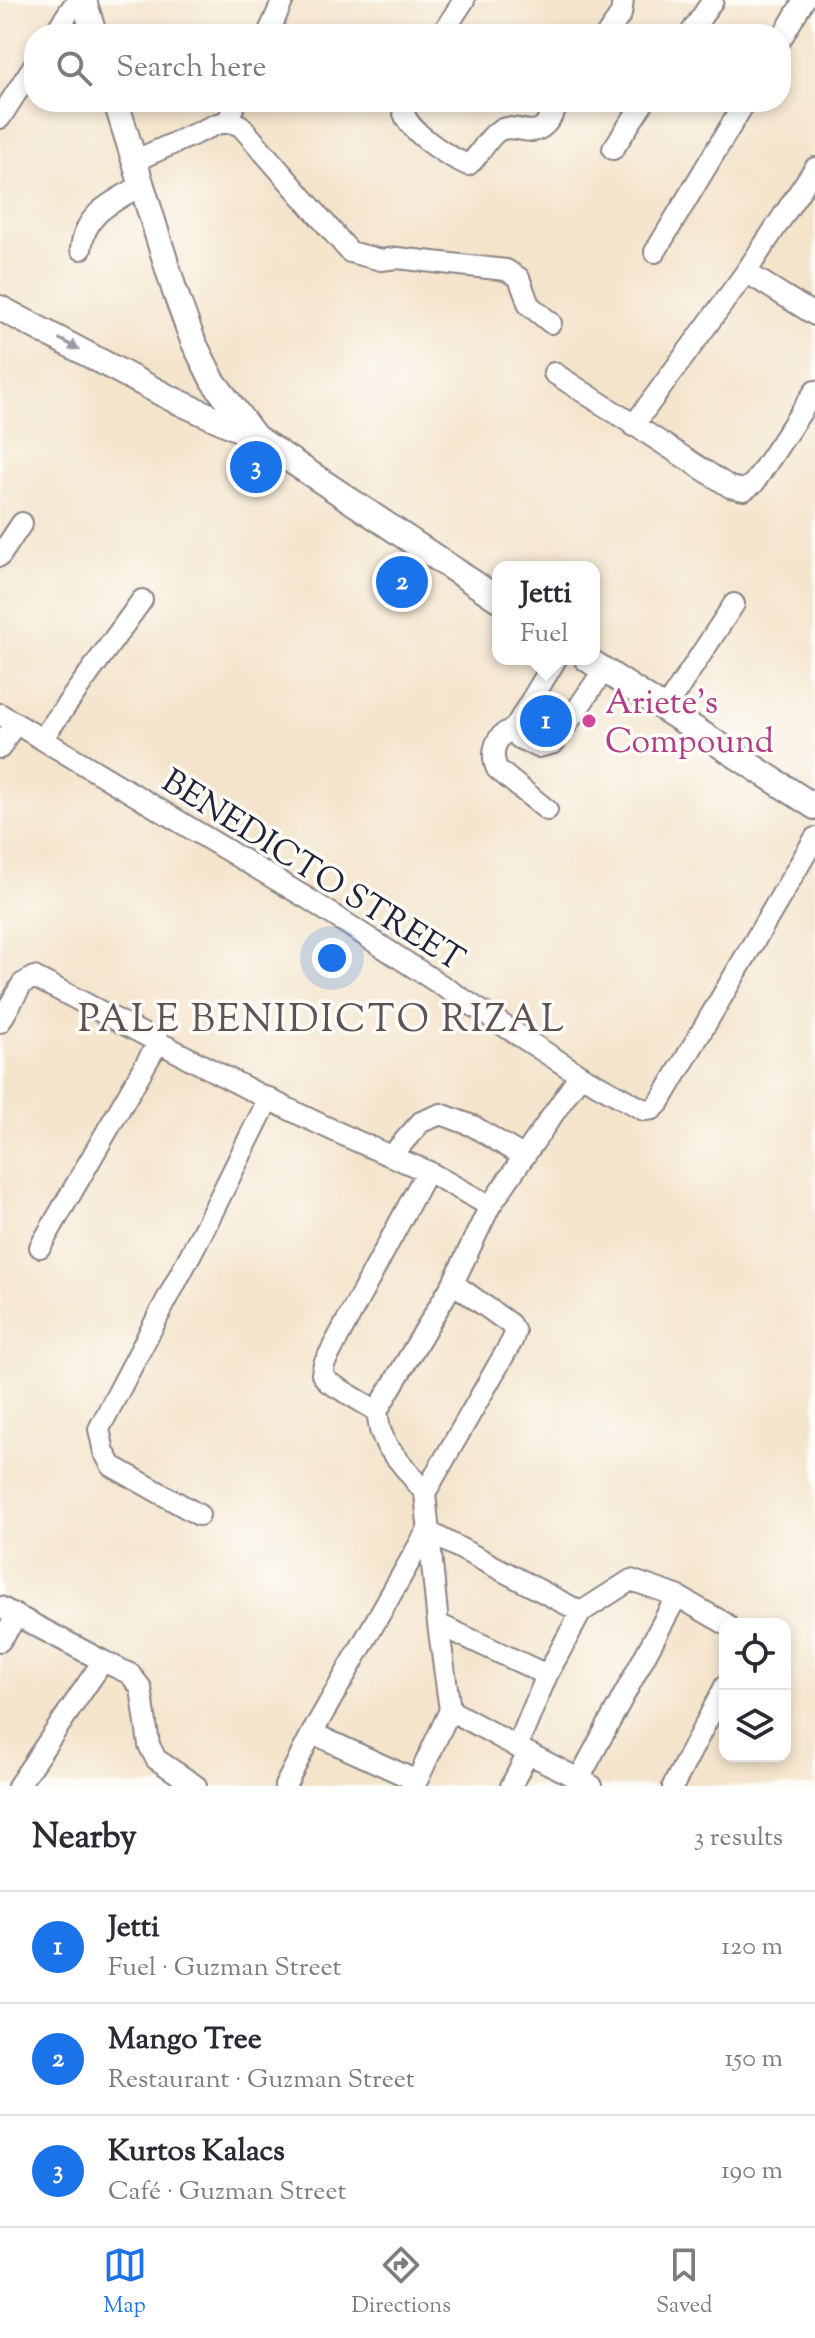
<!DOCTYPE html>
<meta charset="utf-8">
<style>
:root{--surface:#fff;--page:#f2f2f3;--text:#2b2b33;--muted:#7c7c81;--line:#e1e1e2;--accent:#1a73e8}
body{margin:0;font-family:"Sorts Mill Goudy",serif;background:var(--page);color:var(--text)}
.controls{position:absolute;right:24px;bottom:24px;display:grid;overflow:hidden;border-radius:16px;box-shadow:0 4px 12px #0003}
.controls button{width:72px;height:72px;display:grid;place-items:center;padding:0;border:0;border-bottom:2px solid var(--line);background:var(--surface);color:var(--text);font:40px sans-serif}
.you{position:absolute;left:332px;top:958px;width:28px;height:28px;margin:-20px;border:6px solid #fff;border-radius:50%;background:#1a73e8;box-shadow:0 0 0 12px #1a73e833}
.badge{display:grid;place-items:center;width:52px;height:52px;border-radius:50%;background:var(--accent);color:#fff;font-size:26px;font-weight:700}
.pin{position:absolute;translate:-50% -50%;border:4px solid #fff;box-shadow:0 2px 8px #0006}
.popup{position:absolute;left:492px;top:561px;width:108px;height:104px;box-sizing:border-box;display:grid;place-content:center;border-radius:16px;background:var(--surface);filter:drop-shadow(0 2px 6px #0005);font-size:26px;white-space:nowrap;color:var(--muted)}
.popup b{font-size:30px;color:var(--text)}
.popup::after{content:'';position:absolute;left:50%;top:100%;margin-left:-16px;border:16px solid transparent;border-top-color:var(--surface)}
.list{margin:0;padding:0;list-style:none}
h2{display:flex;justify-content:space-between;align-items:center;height:104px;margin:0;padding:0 32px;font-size:34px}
h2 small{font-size:26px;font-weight:400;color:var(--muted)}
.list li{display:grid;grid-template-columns:52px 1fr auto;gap:24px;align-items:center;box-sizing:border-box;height:112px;padding:0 32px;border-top:2px solid var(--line)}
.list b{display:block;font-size:30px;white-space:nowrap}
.list p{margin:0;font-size:26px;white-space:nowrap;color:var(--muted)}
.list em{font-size:26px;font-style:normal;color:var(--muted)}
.icon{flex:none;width:44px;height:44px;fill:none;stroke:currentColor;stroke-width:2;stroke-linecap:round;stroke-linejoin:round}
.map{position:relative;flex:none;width:815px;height:1786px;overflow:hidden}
.search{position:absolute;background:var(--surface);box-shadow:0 4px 12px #0003;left:24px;right:24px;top:24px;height:88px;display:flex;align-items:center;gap:20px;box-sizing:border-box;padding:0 28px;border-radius:32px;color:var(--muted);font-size:30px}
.sheet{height:440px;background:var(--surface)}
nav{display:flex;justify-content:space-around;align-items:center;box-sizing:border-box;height:112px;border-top:2px solid var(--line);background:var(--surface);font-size:22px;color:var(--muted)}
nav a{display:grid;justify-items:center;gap:4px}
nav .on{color:var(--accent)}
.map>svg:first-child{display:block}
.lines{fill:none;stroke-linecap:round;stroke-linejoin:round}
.minor-casing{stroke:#8b8384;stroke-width:24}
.major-casing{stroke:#8b8384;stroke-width:28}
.minor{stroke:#fff;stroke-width:20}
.major{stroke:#fff;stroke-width:24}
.oneway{fill:#9c9ca7}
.hotel-dot{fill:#d1479c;stroke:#fdfcf7;stroke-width:3}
.labels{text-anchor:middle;stroke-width:7;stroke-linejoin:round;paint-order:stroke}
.hotel-label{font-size:34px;fill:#b23c85;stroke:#fdfcf7;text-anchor:start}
.street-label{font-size:34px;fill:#22223b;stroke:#fdfcf7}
.quarter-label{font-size:38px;letter-spacing:2px;fill:#5e5257;stroke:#fdfcf7}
</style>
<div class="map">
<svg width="815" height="1786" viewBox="0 0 815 1786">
<rect width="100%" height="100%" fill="#fdfcf7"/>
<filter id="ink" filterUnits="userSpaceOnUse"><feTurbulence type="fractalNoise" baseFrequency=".0125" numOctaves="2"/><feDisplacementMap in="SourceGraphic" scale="16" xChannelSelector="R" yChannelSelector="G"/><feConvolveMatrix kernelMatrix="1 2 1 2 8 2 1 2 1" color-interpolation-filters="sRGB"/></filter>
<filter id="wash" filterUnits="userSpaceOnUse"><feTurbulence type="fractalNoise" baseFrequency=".006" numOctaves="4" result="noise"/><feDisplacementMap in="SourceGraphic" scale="32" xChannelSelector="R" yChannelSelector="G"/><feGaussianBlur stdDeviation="1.8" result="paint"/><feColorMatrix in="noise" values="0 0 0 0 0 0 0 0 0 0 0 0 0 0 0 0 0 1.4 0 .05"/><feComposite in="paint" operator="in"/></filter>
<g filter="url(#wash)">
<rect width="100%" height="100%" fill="#f4e4cc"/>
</g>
<g filter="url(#ink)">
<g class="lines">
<defs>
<path id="minor" d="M 54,34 L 77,0
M 268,34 L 283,0
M 442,34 L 464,0
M 607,34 L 621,14 L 623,0
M 690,34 L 713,0
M 781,39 L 804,0
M 403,102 C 398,127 447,156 468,165 C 480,156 486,139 498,131 C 512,122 529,137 541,128 C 549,123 555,110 560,102
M 0,118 L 34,65
M 227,122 L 236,102
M 613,149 L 644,102
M 134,161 L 217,124 L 227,122 L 240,125 L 350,252 L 381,260 L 397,258 L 506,270 L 519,278 L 529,305 L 551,323
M 81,249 C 85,212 113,202 142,185
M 655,252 L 745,102
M 746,272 L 815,315
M 554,373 L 730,487 L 744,490 L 754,483 L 815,391
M 633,426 L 746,272 L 815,168
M 0,556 L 22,523
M 556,659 L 514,729 L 519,738 L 538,747 L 554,743 L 604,670
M 665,709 L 734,604
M 0,714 L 310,900 L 580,1075 L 644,1110 L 653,1109 L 660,1102 L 815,838
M 514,729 C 495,734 490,753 497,769 L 547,810
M 42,739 L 142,600
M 0,748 L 15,723
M 0,1022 L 22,984 L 34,977 C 163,1043 291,1117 427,1171 L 324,1364 L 322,1374 L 328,1382 L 377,1411 L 380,1430 L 387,1446 L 425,1493 L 438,1624
M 391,1156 L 421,1122 L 441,1114 L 473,1126 L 524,1157
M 427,1171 L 490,1206
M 40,1247 L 159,1041
M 377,1411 L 453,1283 L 490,1206 L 580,1075
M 425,1493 L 512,1341 L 515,1332 L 510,1324 L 453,1283
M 199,1515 L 112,1466 L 104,1452 L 99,1429 L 208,1221 L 269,1098
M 0,1607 L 103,1661
M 0,1641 L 17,1616
M 450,1710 L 438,1624 L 547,1675
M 312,1733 L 417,1781 L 450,1710 L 528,1753
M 517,1747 L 547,1675 L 581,1612
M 579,1779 L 677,1596
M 18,1786 L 103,1661 L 130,1674 L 141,1688 L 149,1745 L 156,1759 L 196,1786
M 285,1786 L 312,1733 L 427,1531 L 581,1612 L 631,1580 L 677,1596 L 726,1624
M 511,1786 L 528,1753 L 592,1786
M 673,1786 L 725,1686"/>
<path id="major" d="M 84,0 L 94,34
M 116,102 L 175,292 L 193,341 L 213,381 L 253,434
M 0,308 L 170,398 L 254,436 L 498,599
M 587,659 L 815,807"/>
</defs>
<use href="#minor" class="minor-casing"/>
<use href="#major" class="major-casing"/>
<use href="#minor" class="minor"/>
<use href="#major" class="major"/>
</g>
<defs><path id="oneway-solid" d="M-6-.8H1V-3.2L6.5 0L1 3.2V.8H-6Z" transform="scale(2)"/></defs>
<use class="oneway" href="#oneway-solid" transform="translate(69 344) rotate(28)"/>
</g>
<circle class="hotel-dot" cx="589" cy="721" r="8"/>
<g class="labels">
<g class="hotel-label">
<text x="605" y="713">Ariete's<tspan x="605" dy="39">Compound</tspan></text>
</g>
<g class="street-label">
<text transform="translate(314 869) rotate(32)" y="12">BENEDICTO STREET</text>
</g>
<g class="quarter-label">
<text x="322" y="1031">PALE BENIDICTO RIZAL</text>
</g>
</g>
</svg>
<div class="controls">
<button><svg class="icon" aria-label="locate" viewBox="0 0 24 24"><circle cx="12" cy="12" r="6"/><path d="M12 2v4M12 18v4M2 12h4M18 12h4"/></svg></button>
<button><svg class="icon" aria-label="layers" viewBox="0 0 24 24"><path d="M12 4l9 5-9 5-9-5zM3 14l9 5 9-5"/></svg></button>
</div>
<div class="you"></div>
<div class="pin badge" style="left:546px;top:721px">1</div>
<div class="popup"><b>Jetti</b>Fuel</div>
<div class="pin badge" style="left:402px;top:582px">2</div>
<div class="pin badge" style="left:256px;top:467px">3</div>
<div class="search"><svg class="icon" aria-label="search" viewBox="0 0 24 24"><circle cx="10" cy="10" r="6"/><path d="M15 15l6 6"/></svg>Search here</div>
</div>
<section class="sheet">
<h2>Nearby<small>3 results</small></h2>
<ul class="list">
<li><span class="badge">1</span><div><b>Jetti</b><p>Fuel · Guzman Street</p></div><em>120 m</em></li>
<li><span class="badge">2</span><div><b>Mango Tree</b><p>Restaurant · Guzman Street</p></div><em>150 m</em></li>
<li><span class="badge">3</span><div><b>Kurtos Kalacs</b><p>Café · Guzman Street</p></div><em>190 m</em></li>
</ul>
</section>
<nav>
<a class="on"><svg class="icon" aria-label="map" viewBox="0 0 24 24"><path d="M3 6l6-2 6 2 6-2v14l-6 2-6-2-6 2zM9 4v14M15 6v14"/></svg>Map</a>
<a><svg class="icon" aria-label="directions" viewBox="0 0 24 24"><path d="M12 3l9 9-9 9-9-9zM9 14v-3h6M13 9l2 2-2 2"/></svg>Directions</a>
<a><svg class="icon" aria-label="saved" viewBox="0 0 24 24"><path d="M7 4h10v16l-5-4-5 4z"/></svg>Saved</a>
</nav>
